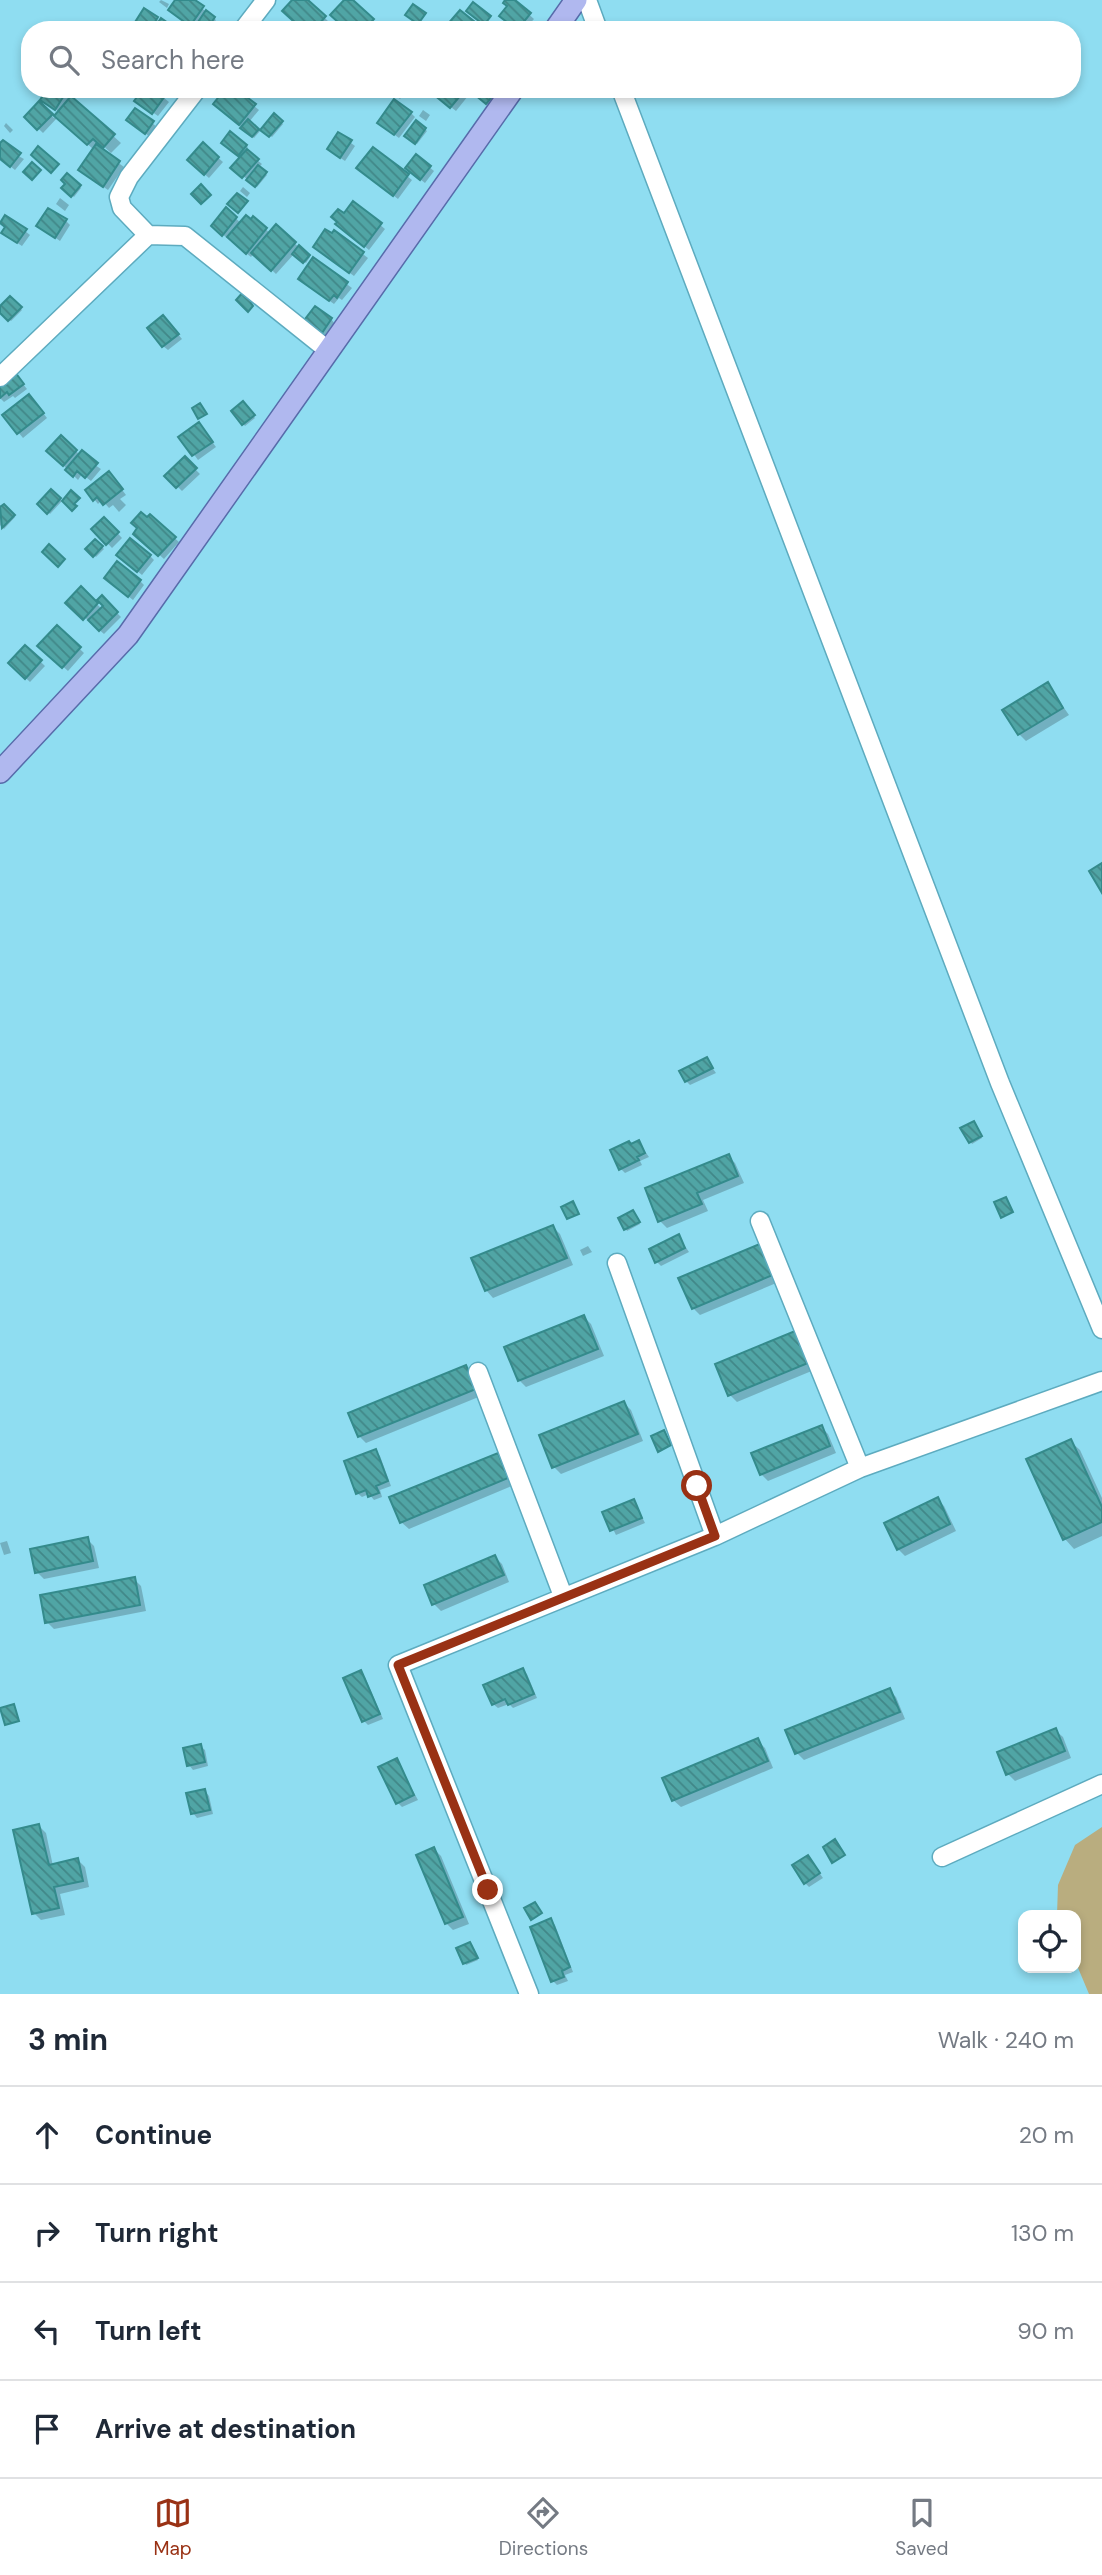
<!DOCTYPE html>
<meta charset="utf-8">
<style>
:root{--surface:#fff;--page:#f2f2f3;--text:#1f2937;--muted:#747a83;--line:#e0e1e3;--accent:#993114}
body{margin:0;font-family:"DM Sans",sans-serif;background:var(--page);color:var(--text)}
.controls{position:absolute;right:21px;bottom:21px;display:grid;overflow:hidden;border-radius:14px;box-shadow:0 4px 10px #0003}
.controls button{width:63px;height:63px;display:grid;place-items:center;padding:0;border:0;border-bottom:2px solid var(--line);background:var(--surface);color:var(--text);font:35px sans-serif}
.stop{position:absolute;width:21px;height:21px;margin:-16px;border:5px solid #993114;border-radius:50%;background:#fff}
.stop.end{background:#993114;border-color:#fff;box-shadow:0 2px 7px #0008}
.list{margin:0;padding:0;list-style:none}
h2{display:flex;justify-content:space-between;align-items:center;height:91px;margin:0;padding:0 28px;font-size:30px}
h2 small{font-size:23px;font-weight:400;color:var(--muted)}
.list li{display:grid;grid-template-columns:46px 1fr auto;gap:21px;align-items:center;box-sizing:border-box;height:98px;padding:0 28px;border-top:2px solid var(--line)}
.list b{display:block;font-size:26px;white-space:nowrap}
.list em{font-size:23px;font-style:normal;color:var(--muted)}
.icon{flex:none;width:38px;height:38px;fill:none;stroke:currentColor;stroke-width:2;stroke-linecap:round;stroke-linejoin:round}
.map{position:relative;flex:none;width:1102px;height:1994px;overflow:hidden}
.search{position:absolute;background:var(--surface);box-shadow:0 4px 10px #0003;left:21px;right:21px;top:21px;height:77px;display:flex;align-items:center;gap:18px;box-sizing:border-box;padding:0 24px;border-radius:28px;color:var(--muted);font-size:26px}
.sheet{height:483px;background:var(--surface)}
nav{display:flex;justify-content:space-around;align-items:center;box-sizing:border-box;height:98px;border-top:2px solid var(--line);background:var(--surface);font-size:19px;color:var(--muted)}
nav a{display:grid;justify-items:center;gap:4px}
nav .on{color:var(--accent)}
.map>svg:first-child{display:block}
.green{fill:#b9ad7f}
.shadow{fill:#0003}
.building{fill:url(#building-back-hatch);stroke:#348b8c;stroke-width:2}
.lines{fill:none;stroke-linecap:round;stroke-linejoin:round}
.minor-casing{stroke:#5dabbf;stroke-width:21}
.major-casing{stroke:#576baa;stroke-width:24}
.minor{stroke:#fff;stroke-width:18}
.major{stroke:#b0b8ef;stroke-width:21}
.route{stroke:#993114;stroke-width:9}
</style>
<div class="map">
<svg width="1102" height="1994" viewBox="0 0 1102 1994">
<defs>
<pattern id="building-back-hatch" width="6" height="6" patternUnits="userSpaceOnUse" patternTransform="scale(1.75)"><rect width="6" height="6" fill="#50a5a5"/><path d="M-1 5l2 2M0 0l6 6M5-1l2 2" fill="none" stroke="#418788"/></pattern>
</defs>
<rect width="100%" height="100%" fill="#8fddf1"/>
<path class="green" d="M 1102,1827 L 1102,1994 L 1089,1994 L 1076,1963 L 1076,1915 L 1057,1915 L 1058,1885 L 1075,1845 Z"/>
<path class="shadow" d="M 161,0 L 169,4 L 167,8 L 159,2 Z
M 177,0 L 192,0 L 216,20 L 209,29 L 200,22 L 195,29 L 174,14 Z
M 295,0 L 306,0 L 329,22 L 322,30 L 305,30 Z
M 346,0 L 350,0 L 377,25 L 372,30 L 349,30 Z
M 507,0 L 513,0 L 534,19 L 526,28 L 529,30 L 518,30 L 506,20 L 509,7 Z
M 144,10 L 160,22 L 175,30 L 132,30 Z
M 49,89 L 75,89 L 70,97 L 121,143 L 111,153 L 101,144 L 98,148 L 124,167 L 108,190 L 85,174 L 94,150 L 58,117 L 43,133 L 26,117 L 39,104 L 54,118 L 59,112 L 47,104 Z
M 153,89 L 169,102 L 158,116 L 138,102 Z
M 215,89 L 233,89 L 259,110 L 249,122 L 260,131 L 254,138 L 220,108 L 223,95 Z
M 389,89 L 407,89 L 408,90 L 400,99 Z
M 461,89 L 468,96 L 456,111 L 433,93 Z
M 470,89 L 503,89 L 491,107 Z
M 136,110 L 157,127 L 150,137 L 133,124 Z
M 423,110 L 430,115 L 426,121 L 419,116 Z
M 411,113 L 415,117 L 399,138 L 384,127 Z
M 274,116 L 283,124 L 272,137 L 262,129 Z
M 6,123 L 13,130 L 10,133 L 4,126 Z
M 416,123 L 427,131 L 417,144 L 406,136 Z
M 231,133 L 248,147 L 245,150 L 262,164 L 259,167 L 267,175 L 257,187 L 233,168 L 242,157 L 223,142 Z
M 339,134 L 355,146 L 345,161 L 333,153 Z
M 203,145 L 223,162 L 209,178 L 194,165 Z
M 0,146 L 24,159 L 15,170 L 0,158 Z
M 373,149 L 412,180 L 398,199 L 363,172 Z
M 429,167 L 434,171 L 425,183 L 411,172 Z
M 67,175 L 81,188 L 74,197 L 64,188 L 67,184 Z
M 243,187 L 250,193 L 247,197 L 240,191 Z
M 60,198 L 69,205 L 65,211 L 56,204 Z
M 354,203 L 385,229 L 369,250 L 342,228 L 339,222 Z
M 226,210 L 241,223 L 251,222 L 254,219 L 270,233 L 276,227 L 310,257 L 306,263 L 294,254 L 276,274 L 254,253 L 251,257 L 217,230 Z
M 66,221 L 70,225 L 60,241 L 39,226 Z
M 25,231 L 30,235 L 22,246 L 8,237 Z
M 334,232 L 368,258 L 354,276 L 319,251 Z
M 314,260 L 352,288 L 342,300 L 339,298 L 334,304 L 304,283 Z
M 10,298 L 22,310 L 11,321 L 0,311 Z
M 331,319 L 335,324 L 325,339 L 309,327 Z
M 168,322 L 182,339 L 168,350 L 163,346 Z
M 19,379 L 27,389 L 15,398 L 13,396 L 4,402 L 0,398 L 0,386 Z
M 33,400 L 47,418 L 23,438 L 4,415 Z
M 243,404 L 255,418 L 245,426 L 233,412 Z
M 203,429 L 216,447 L 198,460 L 181,437 Z
M 61,437 L 80,455 L 101,469 L 91,481 L 82,474 L 78,480 L 49,451 Z
M 185,459 L 200,474 L 182,491 L 167,476 Z
M 113,478 L 126,495 L 120,499 L 126,505 L 119,512 L 113,505 L 109,508 L 102,500 L 98,504 L 94,499 Z
M 51,491 L 62,501 L 50,514 L 39,504 Z
M 0,505 L 15,517 L 4,529 L 0,525 Z
M 150,516 L 179,542 L 164,559 L 135,533 Z
M 104,519 L 122,538 L 112,548 L 94,529 Z
M 95,541 L 104,549 L 96,557 L 87,549 Z
M 150,556 L 154,560 L 142,575 L 123,559 Z
M 140,581 L 144,585 L 133,600 L 110,582 Z
M 81,589 L 102,609 L 106,606 L 102,598 L 121,617 L 104,634 L 68,603 Z
M 57,627 L 84,653 L 68,671 L 40,646 Z
M 25,647 L 45,666 L 30,682 L 10,663 Z
M 1048,685 L 1069,715 L 1026,741 L 1019,734 Z
M 706,1059 L 716,1073 L 690,1085 L 686,1081 Z
M 975,1125 L 982,1138 L 972,1144 L 963,1129 Z
M 639,1143 L 649,1157 L 640,1161 L 642,1165 L 625,1173 L 621,1169 L 632,1146 Z
M 728,1156 L 735,1163 L 744,1183 L 703,1200 L 708,1211 L 667,1228 L 660,1221 Z
M 635,1214 L 640,1224 L 627,1231 L 620,1219 Z
M 553,1227 L 560,1234 L 573,1265 L 493,1298 L 486,1290 Z
M 678,1236 L 689,1252 L 661,1266 L 657,1262 Z
M 761,1245 L 781,1281 L 700,1315 L 693,1308 Z
M 588,1246 L 592,1252 L 583,1256 L 580,1250 Z
M 584,1317 L 591,1324 L 604,1356 L 526,1387 L 519,1380 Z
M 794,1334 L 802,1341 L 814,1370 L 737,1402 L 730,1395 Z
M 465,1367 L 472,1374 L 481,1396 L 366,1443 L 359,1436 Z
M 624,1403 L 631,1410 L 643,1441 L 561,1474 L 554,1467 Z
M 821,1427 L 828,1434 L 836,1453 L 768,1481 L 761,1474 Z
M 1070,1441 L 1080,1450 L 1102,1498 L 1102,1536 L 1074,1549 L 1065,1539 Z
M 376,1451 L 380,1456 L 391,1486 L 380,1490 L 382,1497 L 374,1500 L 369,1494 L 362,1497 L 357,1493 Z
M 497,1455 L 504,1462 L 514,1485 L 409,1529 L 401,1522 Z
M 937,1499 L 944,1506 L 956,1531 L 905,1556 L 898,1549 Z
M 634,1501 L 645,1523 L 616,1535 L 605,1513 Z
M 87,1539 L 94,1546 L 99,1568 L 44,1579 L 37,1572 Z
M 7,1541 L 11,1553 L 4,1555 L 0,1543 Z
M 495,1557 L 502,1564 L 509,1582 L 441,1611 L 434,1604 Z
M 134,1579 L 141,1586 L 146,1611 L 54,1629 L 47,1622 Z
M 522,1670 L 527,1674 L 537,1698 L 513,1708 L 509,1704 L 498,1708 L 493,1704 Z
M 360,1672 L 365,1677 L 383,1719 L 368,1725 L 364,1721 Z
M 889,1690 L 896,1697 L 905,1719 L 804,1760 L 797,1753 Z
M 1055,1730 L 1063,1737 L 1071,1758 L 1015,1781 L 1008,1774 Z
M 758,1741 L 765,1748 L 773,1768 L 681,1807 L 673,1800 Z
M 200,1746 L 205,1750 L 208,1766 L 193,1770 L 189,1765 Z
M 396,1760 L 418,1800 L 402,1807 L 398,1803 Z
M 205,1791 L 209,1796 L 213,1814 L 197,1818 L 193,1813 Z
M 39,1826 L 46,1833 L 53,1866 L 78,1860 L 85,1867 L 89,1887 L 60,1894 L 65,1915 L 41,1920 L 34,1913 Z
M 434,1849 L 441,1856 L 469,1924 L 453,1930 L 446,1923 Z
M 808,1857 L 823,1878 L 809,1887 L 805,1883 Z
M 551,1920 L 555,1925 L 573,1972 L 565,1975 L 568,1981 L 557,1985 L 553,1981 Z
M 472,1945 L 478,1960 L 466,1965 L 458,1949 Z"/>
<path class="building" d="M 175,0 L 195,0 L 204,6 L 190,26 L 168,10 Z
M 292,0 L 308,0 L 326,16 L 314,30 L 303,30 L 282,11 Z
M 344,0 L 353,0 L 374,19 L 364,30 L 347,30 L 330,15 Z
M 505,0 L 515,0 L 531,13 L 517,30 L 499,16 L 507,6 L 503,3 Z
M 473,2 L 491,16 L 484,25 L 466,11 Z
M 413,4 L 426,13 L 418,24 L 405,15 Z
M 144,8 L 158,17 L 150,30 L 130,30 Z
M 206,10 L 215,17 L 207,29 L 198,22 Z
M 460,10 L 484,29 L 483,30 L 453,30 L 447,25 Z
M 161,18 L 178,30 L 153,30 Z
M 47,89 L 68,89 L 55,110 L 40,100 Z
M 143,89 L 156,89 L 165,96 L 152,114 L 134,101 Z
M 225,89 L 236,89 L 256,104 L 239,125 L 213,104 Z
M 427,89 L 464,89 L 465,90 L 450,108 Z
M 468,89 L 498,89 L 486,104 Z
M 71,96 L 115,134 L 103,148 L 93,139 L 87,145 L 54,116 Z
M 394,99 L 412,112 L 394,135 L 377,123 Z
M 39,101 L 53,114 L 37,130 L 24,117 Z
M 135,108 L 154,121 L 145,134 L 126,120 Z
M 274,113 L 283,121 L 269,137 L 260,130 Z
M 248,119 L 259,129 L 252,137 L 240,128 Z
M 416,120 L 426,128 L 415,144 L 404,136 Z
M 230,131 L 247,145 L 238,156 L 221,143 Z
M 338,132 L 352,140 L 340,158 L 327,149 Z
M 3,140 L 21,153 L 10,167 L 0,159 L 0,143 Z
M 203,142 L 219,157 L 204,175 L 187,160 Z
M 96,144 L 120,161 L 103,187 L 78,170 Z
M 38,146 L 59,164 L 51,173 L 31,155 Z
M 373,147 L 409,174 L 393,196 L 356,168 Z
M 247,149 L 259,159 L 242,178 L 230,168 Z
M 416,154 L 431,166 L 420,180 L 405,168 Z
M 32,162 L 41,170 L 32,180 L 23,172 Z
M 258,165 L 267,172 L 255,187 L 246,180 Z
M 67,173 L 81,185 L 71,197 L 61,188 L 65,184 L 61,180 Z
M 201,184 L 211,195 L 201,204 L 191,194 Z
M 237,193 L 248,201 L 238,213 L 227,204 Z
M 353,201 L 382,223 L 364,247 L 335,224 L 337,222 L 331,217 L 338,209 L 344,213 Z
M 226,207 L 237,217 L 222,236 L 211,226 Z
M 48,208 L 67,219 L 55,238 L 36,226 Z
M 5,215 L 27,229 L 17,243 L 1,233 L 5,227 L 0,223 Z
M 246,215 L 251,219 L 253,216 L 267,228 L 246,254 L 227,237 Z
M 276,224 L 296,242 L 271,271 L 251,253 Z
M 325,229 L 332,233 L 334,230 L 364,252 L 349,273 L 313,247 Z
M 299,245 L 310,255 L 303,263 L 292,254 Z
M 313,257 L 348,282 L 337,298 L 334,295 L 329,301 L 298,279 Z
M 244,291 L 254,300 L 251,303 L 253,306 L 248,312 L 236,300 Z
M 10,296 L 22,307 L 8,321 L 0,313 L 0,306 Z
M 315,306 L 332,318 L 320,336 L 302,323 Z
M 163,315 L 179,334 L 162,347 L 147,328 Z
M 15,372 L 24,384 L 9,395 L 7,392 L 0,398 L 0,384 Z
M 29,394 L 44,413 L 17,434 L 2,415 Z
M 243,401 L 255,415 L 242,425 L 231,411 Z
M 200,403 L 207,414 L 198,419 L 192,408 Z
M 199,422 L 213,442 L 192,456 L 178,437 Z
M 61,435 L 77,450 L 63,466 L 46,451 Z
M 82,450 L 98,463 L 85,478 L 77,471 L 73,477 L 65,470 Z
M 185,456 L 197,468 L 176,488 L 164,476 Z
M 109,471 L 123,489 L 103,505 L 97,497 L 93,501 L 85,490 Z
M 51,489 L 61,498 L 47,514 L 37,504 Z
M 71,490 L 80,498 L 74,504 L 77,506 L 72,511 L 62,501 Z
M 4,504 L 15,515 L 2,528 L 0,507 Z
M 141,512 L 147,517 L 150,514 L 176,537 L 158,556 L 133,534 L 137,528 L 131,523 Z
M 104,517 L 119,532 L 106,545 L 91,529 Z
M 130,538 L 151,555 L 137,572 L 116,555 Z
M 95,539 L 103,546 L 93,557 L 85,549 Z
M 49,544 L 65,559 L 58,567 L 42,552 Z
M 117,561 L 141,580 L 128,597 L 104,578 Z
M 81,586 L 98,603 L 83,620 L 65,603 Z
M 102,595 L 118,612 L 99,631 L 88,620 L 103,606 L 97,600 Z
M 57,625 L 81,647 L 62,668 L 37,646 Z
M 25,645 L 42,660 L 25,679 L 8,663 Z
M 1048,682 L 1063,708 L 1018,735 L 1002,710 Z
M 1102,863 L 1102,893 L 1089,871 Z
M 707,1057 L 713,1068 L 685,1082 L 679,1071 Z
M 974,1121 L 982,1136 L 969,1143 L 960,1128 Z
M 639,1140 L 645,1153 L 637,1157 L 639,1160 L 619,1170 L 610,1150 L 629,1141 L 631,1144 Z
M 729,1154 L 738,1176 L 697,1193 L 702,1204 L 658,1222 L 645,1188 Z
M 1006,1197 L 1013,1212 L 1001,1218 L 994,1202 Z
M 573,1201 L 579,1214 L 567,1219 L 561,1207 Z
M 633,1210 L 640,1222 L 624,1230 L 618,1218 Z
M 553,1225 L 567,1258 L 485,1291 L 471,1258 Z
M 679,1234 L 685,1248 L 655,1263 L 649,1249 Z
M 762,1243 L 775,1274 L 692,1309 L 678,1278 Z
M 584,1315 L 598,1349 L 518,1381 L 504,1347 Z
M 795,1331 L 808,1363 L 728,1396 L 715,1364 Z
M 466,1365 L 476,1389 L 358,1437 L 348,1413 Z
M 624,1401 L 638,1434 L 552,1468 L 539,1435 Z
M 822,1425 L 830,1446 L 760,1475 L 751,1453 Z
M 664,1430 L 671,1445 L 658,1452 L 651,1436 Z
M 1071,1439 L 1102,1507 L 1102,1522 L 1063,1540 L 1026,1459 Z
M 376,1449 L 388,1481 L 376,1486 L 379,1493 L 368,1497 L 366,1490 L 356,1494 L 344,1461 Z
M 498,1453 L 508,1478 L 400,1523 L 389,1497 Z
M 938,1497 L 950,1524 L 897,1550 L 884,1523 Z
M 634,1499 L 642,1518 L 610,1531 L 602,1512 Z
M 88,1537 L 93,1561 L 35,1573 L 30,1549 Z
M 495,1555 L 504,1575 L 432,1605 L 424,1585 Z
M 135,1577 L 140,1605 L 45,1623 L 40,1595 Z
M 523,1668 L 534,1694 L 508,1705 L 505,1699 L 492,1705 L 483,1685 Z
M 361,1670 L 380,1714 L 362,1722 L 343,1678 Z
M 890,1688 L 900,1712 L 795,1754 L 785,1730 Z
M 14,1704 L 19,1721 L 5,1725 L 0,1708 Z
M 1056,1728 L 1065,1751 L 1006,1775 L 997,1752 Z
M 758,1738 L 768,1761 L 672,1801 L 662,1778 Z
M 201,1744 L 205,1762 L 187,1766 L 183,1748 Z
M 397,1758 L 414,1795 L 396,1804 L 378,1767 Z
M 205,1789 L 210,1810 L 191,1814 L 186,1793 Z
M 39,1824 L 49,1865 L 78,1858 L 83,1881 L 54,1887 L 59,1908 L 32,1914 L 13,1830 Z
M 835,1839 L 845,1855 L 832,1863 L 823,1847 Z
M 434,1847 L 463,1917 L 445,1924 L 416,1855 Z
M 808,1855 L 820,1873 L 804,1884 L 792,1865 Z
M 535,1902 L 542,1913 L 531,1920 L 524,1908 Z
M 551,1918 L 570,1967 L 562,1971 L 564,1977 L 551,1982 L 530,1927 Z
M 470,1942 L 478,1958 L 463,1964 L 456,1948 Z"/>
<g class="lines">
<defs>
<path id="minor" d="M 587,0 L 598,30
M 243,30 L 266,0
M 621,89 L 1000,1083 L 1102,1329
M 148,235 L 122,208 L 119,197 L 129,177 L 197,89
M 0,377 L 148,235 L 185,236 L 329,351
M 760,1221 L 860,1468
M 617,1263 L 715,1536
M 478,1372 L 563,1596
M 942,1857 L 1102,1784
M 529,1994 L 398,1665 L 715,1536 L 860,1468 L 1102,1381"/>
<path id="major" d="M 555,30 L 576,0
M 0,772 L 128,635 L 513,89"/>
</defs>
<use href="#minor" class="minor-casing"/>
<use href="#major" class="major-casing"/>
<use href="#minor" class="minor"/>
<use href="#major" class="major"/>
</g>
<g class="lines">
<path class="route" d="M 488,1890 L 398,1665 L 715,1536 L 697,1486"/>
</g>
</svg>
<div class="controls">
<button><svg class="icon" aria-label="locate" viewBox="0 0 24 24"><circle cx="12" cy="12" r="6"/><path d="M12 2v4M12 18v4M2 12h4M18 12h4"/></svg></button>
</div>
<div class="stop" style="left:697px;top:1486px"></div>
<div class="stop end" style="left:488px;top:1890px"></div>
<div class="search"><svg class="icon" aria-label="search" viewBox="0 0 24 24"><circle cx="10" cy="10" r="6"/><path d="M15 15l6 6"/></svg>Search here</div>
</div>
<section class="sheet">
<h2>3 min<small>Walk · 240 m</small></h2>
<ul class="list">
<li><svg class="icon" aria-label="ahead" viewBox="0 0 24 24"><path d="M12 20V5M6 11l6-6 6 6"/></svg><div><b>Continue</b></div><em>20 m</em></li>
<li><svg class="icon" aria-label="right" viewBox="0 0 24 24"><path d="M7 20v-9h11M14 6l5 5-5 5"/></svg><div><b>Turn right</b></div><em>130 m</em></li>
<li><svg class="icon" aria-label="left" viewBox="0 0 24 24"><path d="M17 20v-9H6M10 6l-5 5 5 5"/></svg><div><b>Turn left</b></div><em>90 m</em></li>
<li><svg class="icon" aria-label="arrive" viewBox="0 0 24 24"><path d="M6 21V4h12l-3 4 3 4H6"/></svg><div><b>Arrive at destination</b></div></li>
</ul>
</section>
<nav>
<a class="on"><svg class="icon" aria-label="map" viewBox="0 0 24 24"><path d="M3 6l6-2 6 2 6-2v14l-6 2-6-2-6 2zM9 4v14M15 6v14"/></svg>Map</a>
<a><svg class="icon" aria-label="directions" viewBox="0 0 24 24"><path d="M12 3l9 9-9 9-9-9zM9 14v-3h6M13 9l2 2-2 2"/></svg>Directions</a>
<a><svg class="icon" aria-label="saved" viewBox="0 0 24 24"><path d="M7 4h10v16l-5-4-5 4z"/></svg>Saved</a>
</nav>
